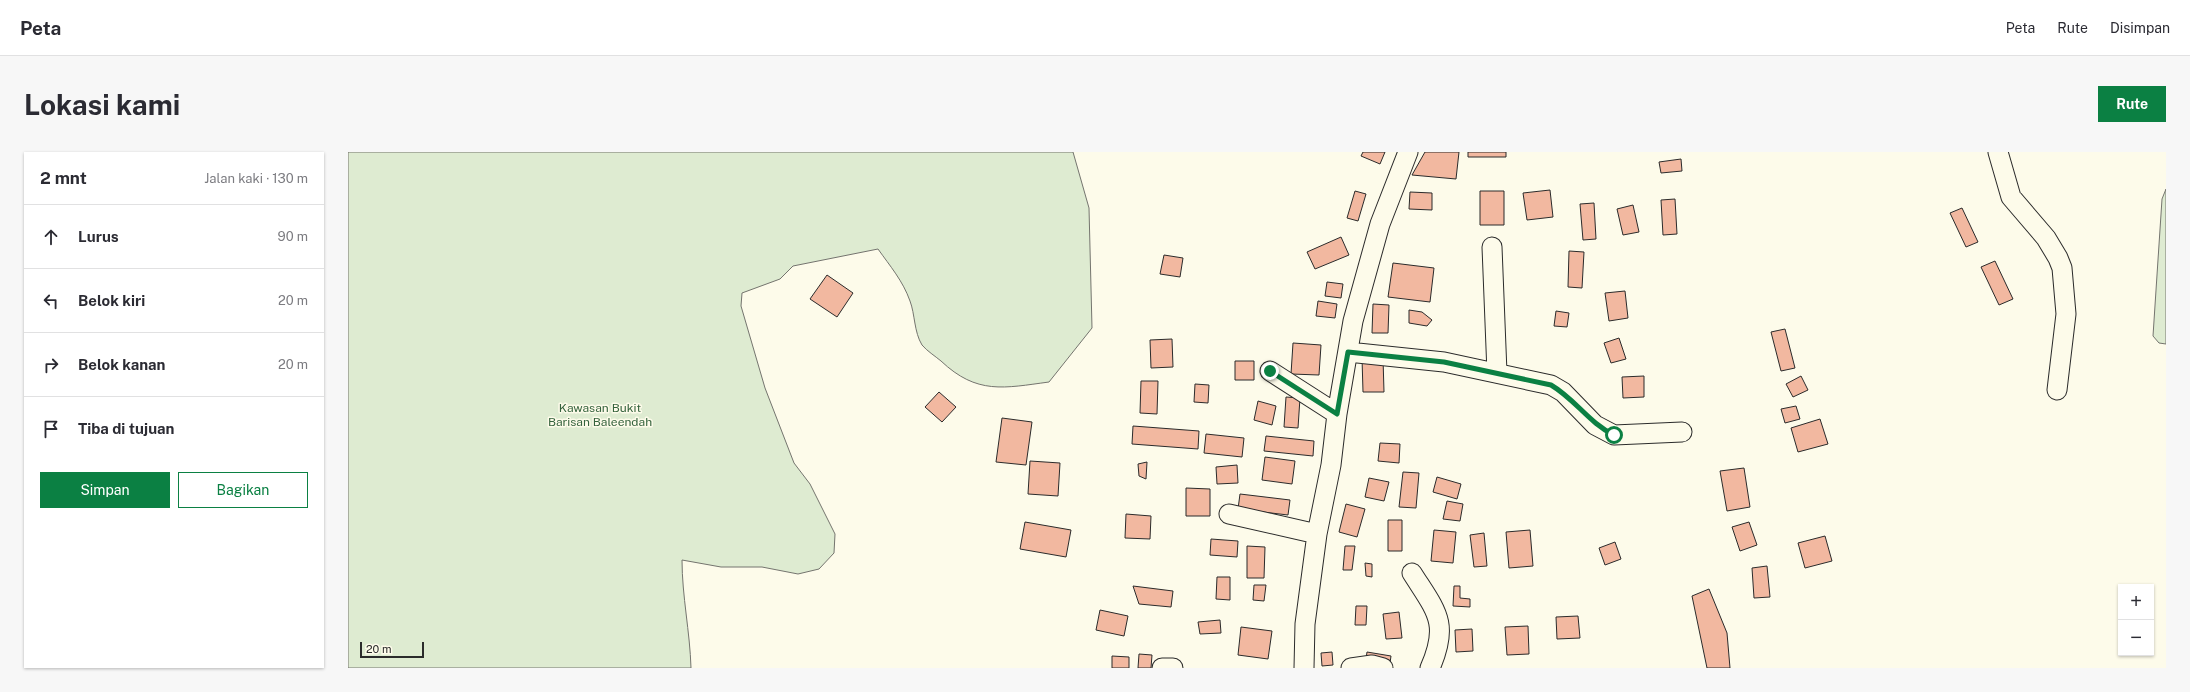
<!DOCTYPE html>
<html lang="id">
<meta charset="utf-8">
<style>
:root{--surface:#fff;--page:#f7f7f7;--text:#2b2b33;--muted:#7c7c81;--line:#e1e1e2;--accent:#0b8043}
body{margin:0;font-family:"Public Sans",sans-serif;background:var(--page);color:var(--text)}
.controls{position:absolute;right:12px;bottom:12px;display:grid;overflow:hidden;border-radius:0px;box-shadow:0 1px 3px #0004}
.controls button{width:36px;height:36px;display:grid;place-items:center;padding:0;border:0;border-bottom:1px solid var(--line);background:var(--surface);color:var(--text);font:20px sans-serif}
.scale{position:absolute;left:12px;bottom:10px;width:64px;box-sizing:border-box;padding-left:4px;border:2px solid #2b2b2b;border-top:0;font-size:11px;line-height:14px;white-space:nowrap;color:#2b2b2b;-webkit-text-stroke:3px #fdfbea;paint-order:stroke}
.stop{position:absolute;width:12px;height:12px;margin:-9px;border:3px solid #0b8043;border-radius:50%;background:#fff}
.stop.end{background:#0b8043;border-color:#fff;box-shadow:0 1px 4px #0008}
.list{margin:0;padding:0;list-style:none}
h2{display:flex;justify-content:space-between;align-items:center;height:52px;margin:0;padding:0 16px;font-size:17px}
h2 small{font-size:13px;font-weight:400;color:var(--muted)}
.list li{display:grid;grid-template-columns:26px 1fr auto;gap:12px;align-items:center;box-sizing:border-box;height:64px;padding:0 16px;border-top:1px solid var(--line)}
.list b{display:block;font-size:15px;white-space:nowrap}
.list em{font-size:13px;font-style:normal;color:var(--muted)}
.actions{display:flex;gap:8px;padding:12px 16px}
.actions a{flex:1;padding:9px 0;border:1px solid var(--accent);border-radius:0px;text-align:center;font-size:14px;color:var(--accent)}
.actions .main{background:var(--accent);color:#fff}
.icon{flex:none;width:22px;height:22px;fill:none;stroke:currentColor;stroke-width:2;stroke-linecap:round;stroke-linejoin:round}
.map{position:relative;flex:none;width:1818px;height:516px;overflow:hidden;border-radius:0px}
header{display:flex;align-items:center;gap:24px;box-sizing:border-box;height:56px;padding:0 20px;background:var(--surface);border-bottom:1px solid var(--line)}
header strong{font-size:19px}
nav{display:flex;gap:22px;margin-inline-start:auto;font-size:14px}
.intro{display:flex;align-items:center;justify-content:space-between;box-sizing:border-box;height:96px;padding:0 24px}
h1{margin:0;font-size:28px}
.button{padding:10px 18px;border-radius:0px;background:var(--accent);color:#fff;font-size:14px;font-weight:700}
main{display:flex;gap:24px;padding:0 24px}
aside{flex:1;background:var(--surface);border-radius:0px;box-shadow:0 1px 3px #0004}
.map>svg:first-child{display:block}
.green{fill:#deebd1;stroke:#74746e}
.building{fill:#f2b8a0;stroke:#2b2b2b}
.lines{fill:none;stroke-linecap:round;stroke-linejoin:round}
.street-casing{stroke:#2b2b2b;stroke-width:21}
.street{stroke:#fdfbea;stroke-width:19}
.route{stroke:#0b8043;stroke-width:5}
.labels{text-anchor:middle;stroke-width:3;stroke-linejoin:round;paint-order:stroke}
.park-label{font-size:12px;fill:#34623c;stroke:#fdfbea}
</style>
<header>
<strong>Peta</strong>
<nav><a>Peta</a><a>Rute</a><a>Disimpan</a></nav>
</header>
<div class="intro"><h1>Lokasi kami</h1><a class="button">Rute</a></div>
<main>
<aside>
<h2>2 mnt<small>Jalan kaki · 130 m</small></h2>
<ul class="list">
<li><svg class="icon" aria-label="ahead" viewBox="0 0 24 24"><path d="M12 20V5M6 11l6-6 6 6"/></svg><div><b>Lurus</b></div><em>90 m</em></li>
<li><svg class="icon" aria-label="left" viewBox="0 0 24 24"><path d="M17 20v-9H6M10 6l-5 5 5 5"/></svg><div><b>Belok kiri</b></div><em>20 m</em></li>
<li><svg class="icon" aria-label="right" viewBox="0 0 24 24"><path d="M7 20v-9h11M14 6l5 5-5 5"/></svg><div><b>Belok kanan</b></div><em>20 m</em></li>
<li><svg class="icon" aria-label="arrive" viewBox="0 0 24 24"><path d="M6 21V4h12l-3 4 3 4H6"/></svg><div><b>Tiba di tujuan</b></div></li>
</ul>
<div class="actions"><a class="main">Simpan</a><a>Bagikan</a></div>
</aside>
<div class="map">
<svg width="1818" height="516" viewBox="0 0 1818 516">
<rect width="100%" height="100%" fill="#fdfbea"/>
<path class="green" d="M 0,0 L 725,0 L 741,56 L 744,176 L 701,230 C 656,236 629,243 593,209 C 587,204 579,199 574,193 C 566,180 567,162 562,149 C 555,129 542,114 530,97 L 445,114 L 432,127 L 394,141 L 393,154 L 417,236 L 446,311 L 462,332 L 487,382 L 486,401 L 471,417 L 450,422 L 414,415 L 373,415 L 334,408 C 334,444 342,480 343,516 L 0,516 Z
M 1818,37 L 1818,192 L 1811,191 L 1805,184 L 1814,47 Z"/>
<path class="building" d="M 1015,0 L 1037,0 L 1032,12 L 1013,4 Z
M 1077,0 L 1111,0 L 1108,27 L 1064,23 Z
M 1120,0 L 1158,0 L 1158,5 L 1120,5 Z
M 1333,7 L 1334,19 L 1313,21 L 1311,10 Z
M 1202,38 L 1205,65 L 1179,68 L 1175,41 Z
M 1007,39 L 1018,42 L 1010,69 L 999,66 Z
M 1132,39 L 1156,39 L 1156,73 L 1132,73 Z
M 1062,40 L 1084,41 L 1084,58 L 1061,57 Z
M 1327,47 L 1329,82 L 1315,83 L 1313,48 Z
M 1246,51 L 1248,87 L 1235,88 L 1232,52 Z
M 1285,53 L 1291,80 L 1275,83 L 1269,57 Z
M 1614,56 L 1630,90 L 1618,95 L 1602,61 Z
M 993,85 L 1001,103 L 967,117 L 959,100 Z
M 1221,99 L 1236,100 L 1234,136 L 1220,135 Z
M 816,103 L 835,106 L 832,125 L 812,122 Z
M 1647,109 L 1665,147 L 1651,153 L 1633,115 Z
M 1045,111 L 1086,116 L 1082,150 L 1040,145 Z
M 479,123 L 505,141 L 489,165 L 462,147 Z
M 979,130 L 995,132 L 993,146 L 977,144 Z
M 1277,139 L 1280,166 L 1261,169 L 1257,141 Z
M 970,149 L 989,152 L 987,166 L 968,164 Z
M 1025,152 L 1041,153 L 1040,181 L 1024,181 Z
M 1061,158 L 1074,160 L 1084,168 L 1079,174 L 1061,171 Z
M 1208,159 L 1221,161 L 1219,175 L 1206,174 Z
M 1437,177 L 1447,216 L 1433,219 L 1423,180 Z
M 1271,186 L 1278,207 L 1263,211 L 1256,191 Z
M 824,187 L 825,215 L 803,216 L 802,188 Z
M 945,191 L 973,193 L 971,223 L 943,222 Z
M 1014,206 L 1035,206 L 1036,240 L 1015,240 Z
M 887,209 L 906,209 L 906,228 L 887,228 Z
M 1296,224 L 1296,245 L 1275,246 L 1274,225 Z
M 1453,224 L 1460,238 L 1445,245 L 1438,232 Z
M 793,229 L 810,229 L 809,262 L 792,261 Z
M 847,232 L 861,233 L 860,251 L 846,250 Z
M 591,240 L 608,255 L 594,270 L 577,255 Z
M 938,245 L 952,246 L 950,276 L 936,275 Z
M 910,249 L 928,254 L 924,273 L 906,268 Z
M 1448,254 L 1452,267 L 1437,271 L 1433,257 Z
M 654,266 L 684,270 L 678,313 L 648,310 Z
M 1472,267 L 1480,292 L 1450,300 L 1443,276 Z
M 785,274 L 851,279 L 850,297 L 784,292 Z
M 858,282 L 896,286 L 894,305 L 856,301 Z
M 918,284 L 966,289 L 965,304 L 916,299 Z
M 1032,291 L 1052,292 L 1051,311 L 1030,309 Z
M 917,305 L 947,309 L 944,332 L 914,328 Z
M 682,309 L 712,311 L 710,344 L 680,342 Z
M 799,310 L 798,327 L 791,324 L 790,312 Z
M 889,313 L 890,331 L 869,332 L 868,315 Z
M 1396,316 L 1402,355 L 1379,359 L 1372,319 Z
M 1055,320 L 1071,321 L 1068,356 L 1051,355 Z
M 1089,325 L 1113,332 L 1109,347 L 1085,340 Z
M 1021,326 L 1041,330 L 1036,349 L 1017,345 Z
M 838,336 L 862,337 L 862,364 L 838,364 Z
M 892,342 L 942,348 L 940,363 L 890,357 Z
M 1099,349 L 1115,352 L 1112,369 L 1095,367 Z
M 998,352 L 1017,357 L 1009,385 L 991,380 Z
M 778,362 L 803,364 L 802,387 L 777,386 Z
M 1040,368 L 1054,368 L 1054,399 L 1040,399 Z
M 677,370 L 723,378 L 718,405 L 672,397 Z
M 1401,370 L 1409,393 L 1392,399 L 1384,375 Z
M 1086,378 L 1108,380 L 1105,411 L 1083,409 Z
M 1182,378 L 1185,414 L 1161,416 L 1158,380 Z
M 1136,381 L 1139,414 L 1126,415 L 1122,383 Z
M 1477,384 L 1484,409 L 1457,416 L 1450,391 Z
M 863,387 L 890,389 L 889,405 L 862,403 Z
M 1267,390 L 1273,407 L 1257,413 L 1251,396 Z
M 899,394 L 917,395 L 916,426 L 899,426 Z
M 997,394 L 1007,394 L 1004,418 L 995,418 Z
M 1017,411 L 1024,412 L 1024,425 L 1018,424 Z
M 1419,414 L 1422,445 L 1406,446 L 1404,416 Z
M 869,425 L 882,425 L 882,448 L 868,447 Z
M 906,433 L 918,433 L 916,449 L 905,448 Z
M 785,434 L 825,439 L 823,455 L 791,452 Z
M 1106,434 L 1112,434 L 1112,446 L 1122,447 L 1122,455 L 1105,454 Z
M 1361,437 L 1379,481 L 1382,516 L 1359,516 L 1344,444 Z
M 1008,454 L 1019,454 L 1018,473 L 1007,473 Z
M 752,458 L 780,464 L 776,484 L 748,478 Z
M 1051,460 L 1054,486 L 1038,487 L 1035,462 Z
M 1230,464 L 1232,486 L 1209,487 L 1208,465 Z
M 872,468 L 873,481 L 852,482 L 850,470 Z
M 1180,474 L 1181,502 L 1159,503 L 1157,475 Z
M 893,475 L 924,479 L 920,507 L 890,503 Z
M 1124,477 L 1125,499 L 1108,500 L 1107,478 Z
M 984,500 L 985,513 L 974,514 L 973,501 Z
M 1019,500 L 1043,504 L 1042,511 L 1018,507 Z
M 791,502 L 804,503 L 803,516 L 790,516 Z
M 764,504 L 781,505 L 781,516 L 764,516 Z"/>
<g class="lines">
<defs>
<path id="street" d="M 1650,0 L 1663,45 L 1698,86 L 1710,106 L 1714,116 L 1718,162 L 1709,238
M 1144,95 L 1149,221
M 1000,200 L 1096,210 L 1203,233 L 1215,240 L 1247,273 L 1266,283 L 1334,280
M 922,219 L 989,262
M 881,362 L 969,382
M 1064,421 C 1088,459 1102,471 1082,516
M 814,516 L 825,516
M 956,516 L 957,472 L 969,382 L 983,313 L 989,262 L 1005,169 L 1032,72 L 1060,0
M 1003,516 L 1024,513 L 1035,516"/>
</defs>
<use href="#street" class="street-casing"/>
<use href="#street" class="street"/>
</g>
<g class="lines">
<path class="route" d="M 922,219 L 989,262 L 1000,200 L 1096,210 L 1203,233 C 1227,247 1241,271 1266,283"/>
</g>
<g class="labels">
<g class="park-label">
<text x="252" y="260">Kawasan Bukit<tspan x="252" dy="14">Barisan Baleendah</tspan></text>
</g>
</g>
</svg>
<div class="controls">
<button>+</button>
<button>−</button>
</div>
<div class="scale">20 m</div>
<div class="stop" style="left:1266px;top:283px"></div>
<div class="stop end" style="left:922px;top:219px"></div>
</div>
</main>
